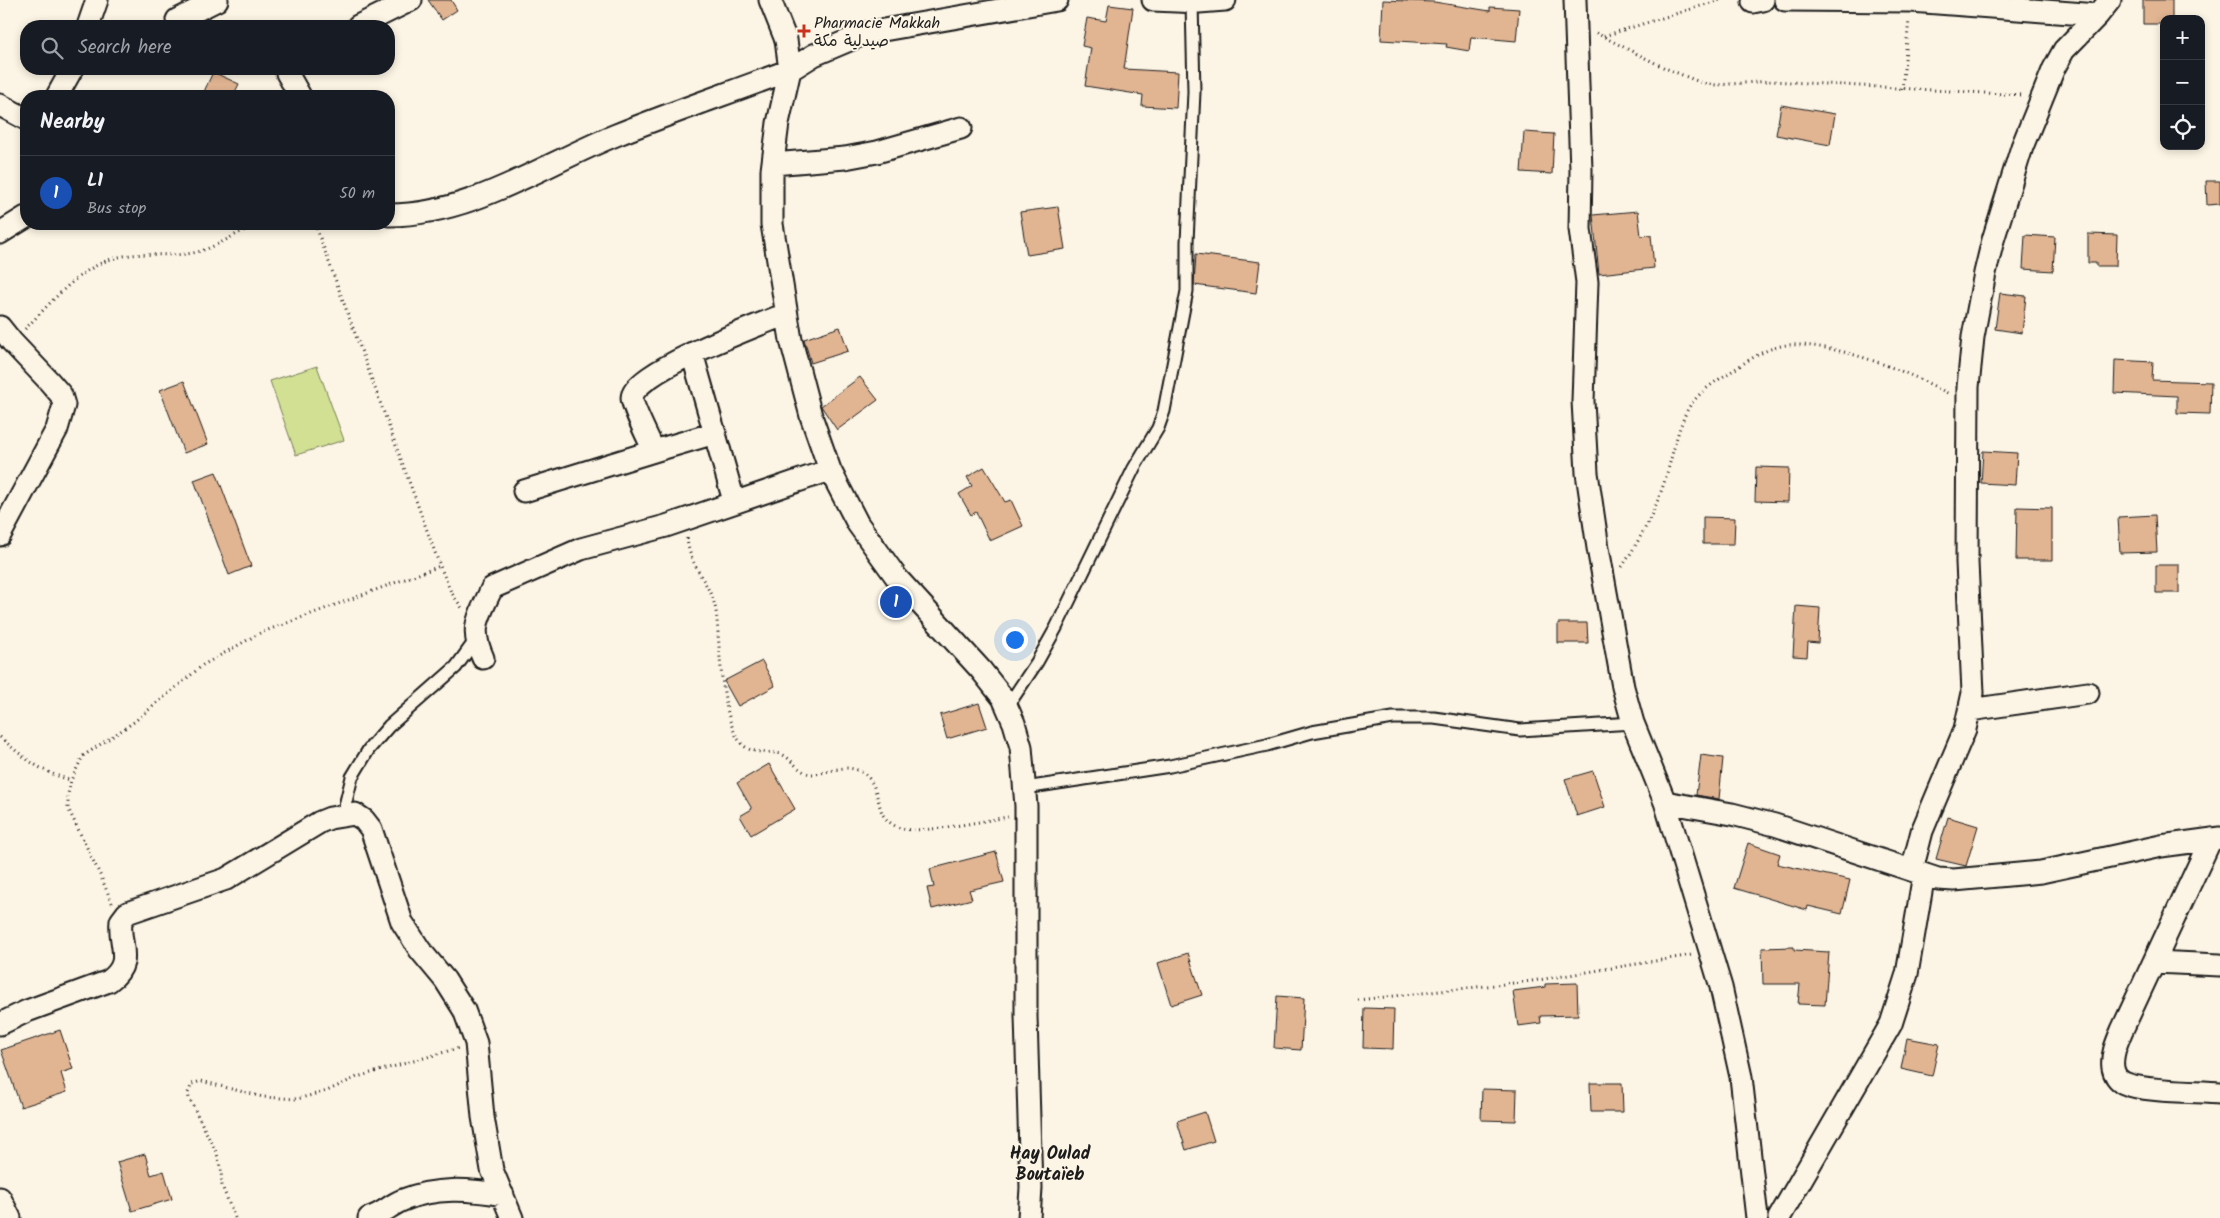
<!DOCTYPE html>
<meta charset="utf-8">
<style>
:root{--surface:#171b24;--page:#20242c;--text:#f1f3f6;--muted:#9ea1a6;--line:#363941;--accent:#b45309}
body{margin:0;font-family:Kalam,"Playpen Sans Arabic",sans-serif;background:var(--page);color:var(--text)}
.controls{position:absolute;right:15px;top:15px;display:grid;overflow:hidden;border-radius:10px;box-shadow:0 2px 8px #0003}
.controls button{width:45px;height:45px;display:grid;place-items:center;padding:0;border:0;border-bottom:1px solid var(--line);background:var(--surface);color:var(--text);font:25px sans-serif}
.you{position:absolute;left:1014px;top:639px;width:18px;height:18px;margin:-12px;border:4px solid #fff;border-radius:50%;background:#1a73e8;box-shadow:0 0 0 8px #1a73e833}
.badge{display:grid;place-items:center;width:32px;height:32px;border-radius:50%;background:var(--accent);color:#fff;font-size:16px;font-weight:700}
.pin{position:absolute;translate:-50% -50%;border:2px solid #fff;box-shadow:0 1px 5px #0006}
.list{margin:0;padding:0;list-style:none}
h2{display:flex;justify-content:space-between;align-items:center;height:65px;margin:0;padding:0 20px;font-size:21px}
h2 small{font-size:16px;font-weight:400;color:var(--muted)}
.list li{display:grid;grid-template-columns:32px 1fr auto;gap:15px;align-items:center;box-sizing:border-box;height:75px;padding:0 20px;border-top:1px solid var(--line)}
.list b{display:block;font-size:19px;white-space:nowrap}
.list p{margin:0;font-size:16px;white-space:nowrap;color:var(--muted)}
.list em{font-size:16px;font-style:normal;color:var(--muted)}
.icon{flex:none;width:28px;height:28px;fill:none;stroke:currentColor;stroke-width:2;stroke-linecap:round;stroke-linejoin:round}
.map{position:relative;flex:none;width:2220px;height:1218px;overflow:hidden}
.search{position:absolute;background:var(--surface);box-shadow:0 2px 8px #0003;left:20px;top:20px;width:375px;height:55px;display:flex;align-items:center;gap:12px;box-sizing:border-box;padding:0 18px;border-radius:20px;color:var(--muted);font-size:19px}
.panel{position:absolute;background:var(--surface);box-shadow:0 2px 8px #0003;left:20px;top:90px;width:375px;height:140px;border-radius:20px}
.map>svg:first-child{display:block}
.green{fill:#d2e094;stroke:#777e58}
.building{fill:#e1b492;stroke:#1c1c1c}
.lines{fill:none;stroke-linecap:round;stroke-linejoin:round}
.service-casing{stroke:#1c1c1c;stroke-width:15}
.minor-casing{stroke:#1c1c1c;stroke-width:25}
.path{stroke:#1c1c1c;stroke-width:3;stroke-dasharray:1 4;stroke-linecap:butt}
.service{stroke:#fcf5e5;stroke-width:11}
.minor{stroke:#fcf5e5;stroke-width:21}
.poi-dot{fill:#c8321e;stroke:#fcf5e5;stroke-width:2}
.labels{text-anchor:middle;stroke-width:4;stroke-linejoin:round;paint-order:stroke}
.poi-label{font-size:16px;fill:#1c1c1c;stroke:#fcf5e5;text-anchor:start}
.neighbourhood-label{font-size:18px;font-weight:bold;fill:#1c1c1c;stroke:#fcf5e5}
</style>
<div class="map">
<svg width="2220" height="1218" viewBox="0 0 2220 1218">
<rect width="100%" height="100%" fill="#fcf5e5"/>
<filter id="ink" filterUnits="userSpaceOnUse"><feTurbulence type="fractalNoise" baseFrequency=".02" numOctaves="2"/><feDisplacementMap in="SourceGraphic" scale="10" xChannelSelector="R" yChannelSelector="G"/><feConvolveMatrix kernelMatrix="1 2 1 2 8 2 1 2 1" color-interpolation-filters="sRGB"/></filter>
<g filter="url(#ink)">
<path class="green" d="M 317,366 L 344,440 L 296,455 L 270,381 Z"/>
<path class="building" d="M 428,0 L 451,0 L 457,10 L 442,20 Z
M 1383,0 L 1434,2 L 1490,11 L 1490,7 L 1519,9 L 1516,41 L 1471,37 L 1469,51 L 1446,47 L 1447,44 L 1381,40 Z
M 2143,0 L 2172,0 L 2172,19 L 2164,19 L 2164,24 L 2143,24 Z
M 1109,5 L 1133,8 L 1124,69 L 1178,72 L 1176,108 L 1142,106 L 1143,95 L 1085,86 L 1091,48 L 1082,46 L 1087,18 L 1106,21 Z
M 213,72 L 239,84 L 233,96 L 202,96 Z
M 1781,105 L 1835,114 L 1830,145 L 1776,135 Z
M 1524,132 L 1554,134 L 1552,174 L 1521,172 Z
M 2206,181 L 2220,181 L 2220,204 L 2207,205 Z
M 1058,207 L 1065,249 L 1027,255 L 1020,212 Z
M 1638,211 L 1641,236 L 1651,235 L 1654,268 L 1599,274 L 1593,215 Z
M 2088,234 L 2117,235 L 2116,266 L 2096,266 L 2096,263 L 2088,263 Z
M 2025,235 L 2055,237 L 2053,271 L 2023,269 Z
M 1196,254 L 1260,262 L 1256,293 L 1194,285 Z
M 2000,293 L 2026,296 L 2022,333 L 1995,329 Z
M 840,327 L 848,351 L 811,363 L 804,339 Z
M 2115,360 L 2153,362 L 2152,380 L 2211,382 L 2210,414 L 2177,413 L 2177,396 L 2114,393 Z
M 860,377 L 878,400 L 837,430 L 821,406 Z
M 184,381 L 208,444 L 184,453 L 160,390 Z
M 1983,451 L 2017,453 L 2015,485 L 1981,483 Z
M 984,467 L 1005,502 L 1011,500 L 1023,526 L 990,541 L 976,512 L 971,515 L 959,494 L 972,486 L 967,477 Z
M 1756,467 L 1789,468 L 1788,502 L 1755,501 Z
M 216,472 L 251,566 L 229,575 L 194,480 Z
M 2017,507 L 2052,508 L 2052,560 L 2016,560 Z
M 2155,515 L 2157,552 L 2120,553 L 2118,517 Z
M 1703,517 L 1735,518 L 1734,544 L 1703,544 Z
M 2156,565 L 2179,565 L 2179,593 L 2156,593 Z
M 1796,606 L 1820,608 L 1818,643 L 1808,642 L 1807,657 L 1793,656 Z
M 1558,623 L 1587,623 L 1588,643 L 1558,643 Z
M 762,661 L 775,686 L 738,706 L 724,681 Z
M 979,703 L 987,727 L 947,739 L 940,715 Z
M 1701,755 L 1723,758 L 1719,799 L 1696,795 Z
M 769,764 L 795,809 L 751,835 L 740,816 L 752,809 L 737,783 Z
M 1593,771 L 1605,807 L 1577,816 L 1565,779 Z
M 1948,817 L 1978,826 L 1966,866 L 1936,859 Z
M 1748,843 L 1780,854 L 1777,864 L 1850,880 L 1842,914 L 1808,906 L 1807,910 L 1734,888 Z
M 996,852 L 1004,882 L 969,890 L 972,899 L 932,909 L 927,888 L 934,887 L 930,869 Z
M 1794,947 L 1794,950 L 1829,952 L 1825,1005 L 1798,1004 L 1800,984 L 1763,984 L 1762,948 Z
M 1188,953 L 1202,995 L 1171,1005 L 1158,963 Z
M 1577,983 L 1578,1015 L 1540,1016 L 1541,1023 L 1518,1026 L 1513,991 L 1545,987 L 1545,984 Z
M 1277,996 L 1304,998 L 1301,1050 L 1274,1048 Z
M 1364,1008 L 1394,1009 L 1393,1049 L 1363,1048 Z
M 60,1030 L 73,1069 L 61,1073 L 67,1092 L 21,1107 L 1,1050 Z
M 1907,1038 L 1939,1044 L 1932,1076 L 1901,1069 Z
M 1590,1083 L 1622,1083 L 1623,1112 L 1591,1112 Z
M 1482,1089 L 1517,1090 L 1516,1121 L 1481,1120 Z
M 1205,1112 L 1214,1141 L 1186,1150 L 1177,1121 Z
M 145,1154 L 151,1175 L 164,1171 L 172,1199 L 132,1211 L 117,1162 Z"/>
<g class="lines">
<defs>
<path id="service" d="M 1007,707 L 1037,662 L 1056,628 L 1134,468 L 1158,428 L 1164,411 L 1187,291 L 1187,242 L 1194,92 L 1192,2
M 1025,788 L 1170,766 L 1267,745 L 1312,732 L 1393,718 L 1434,718 L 1520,730 L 1633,723
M 343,814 L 352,777 L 369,749 L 389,726 L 456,667 L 477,638"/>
<path id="minor" d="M 770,0 L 786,40 L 790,70 L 778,123 L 772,170 L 772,224 L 791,340 L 811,416 L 830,470 L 858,524 L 897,578 L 981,670 L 1003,698 L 1014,723 L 1021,747 L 1026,806 L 1026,1016 L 1031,1188 L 1029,1218
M 1153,0 L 1199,2 L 1225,0
M 1575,0 L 1581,170 L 1580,229 L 1587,282 L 1583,401 L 1587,473 L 1598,548 L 1623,687 L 1633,723 L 1665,802 L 1721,987 L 1741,1077 L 1757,1218
M 1785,0 L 1911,1 L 2098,15
M 1753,2 L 1763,0
M 177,20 L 217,0
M 88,26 L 97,0
M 358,26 L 411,0
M 287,69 L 287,73 L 300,96
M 57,96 L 72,69
M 0,105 L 26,119
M 773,164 L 845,158 L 877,152 L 961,128
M 389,215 C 471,215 542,165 616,135 C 673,112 732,92 790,70 L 814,55 L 866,33 L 1057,0
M 0,233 L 26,217
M 0,327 L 12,342 L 48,380 L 61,395 L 64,405 L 57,429 L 0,535
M 692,353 L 734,501
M 715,433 L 654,451 C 649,440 632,406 632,398 C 632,372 761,324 786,314
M 524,491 L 654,451
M 483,658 C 469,627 479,617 492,588 L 581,549 L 666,526 L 830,470
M 1970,710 L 2088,693
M 1665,802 L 1732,814 L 1775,825 L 1938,879 L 1954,880 L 2041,872 L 2161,846 L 2220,838
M 2211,839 L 2122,1030 C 2117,1042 2111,1055 2113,1068 C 2114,1074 2118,1080 2124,1083 C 2143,1092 2197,1091 2220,1093
M 1912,870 L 1922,831 L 1965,729 L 1973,693 L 1967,562 L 1968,387 L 1973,337 L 1985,273 L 1993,240 L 2022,147 L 2054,68 L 2064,50 L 2098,15 L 2110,0
M 2154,962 L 2220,965
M 0,1024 L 27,1011 L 109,981 C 135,962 118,945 121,921 L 127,913 L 226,879 L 320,822 L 330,818 L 355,814 L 364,820 L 371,829 L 402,922 L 420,950 L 445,980 L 464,1010 L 476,1043 L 483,1117 L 492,1170 L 512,1218
M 0,1198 L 10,1218
M 369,1218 C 383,1214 390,1205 403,1200 C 435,1187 469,1189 503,1195
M 1779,1218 L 1891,1024 L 1907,974 L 1924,874"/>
</defs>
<use href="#service" class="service-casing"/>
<use href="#minor" class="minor-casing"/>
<path class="path" d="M 1596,33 L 1665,68 L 1702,83 L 1716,85 L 1771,81 L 2022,95
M 1604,36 L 1720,0
M 1902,89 L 1909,20
M 315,224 L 440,566 L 451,592 L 462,608
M 25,329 C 55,299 86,258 132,255 C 152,253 172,257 193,253 C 217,248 236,232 259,224
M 687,538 C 689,567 712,585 716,611 C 720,640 720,733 747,748 C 757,754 770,751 781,754 C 793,759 798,773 812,774 C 827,774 841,764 857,770 C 876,777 876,797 882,813 C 886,821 895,827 903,829 C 928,833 981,821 1008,817
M 1622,567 C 1639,541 1654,514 1664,483 C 1672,459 1676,433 1687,411 C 1694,396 1715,381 1729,373 C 1746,362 1766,347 1787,345 C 1834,342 1908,371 1949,394
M 0,737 C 24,758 40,772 71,780
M 112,903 L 101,877 L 68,808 L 68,794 L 71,780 L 83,756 L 134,722 L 203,665 L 260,633 L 440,566
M 1358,1000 L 1532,981 L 1692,955
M 235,1218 L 222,1186 L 221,1169 L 217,1154 L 189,1098 L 188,1093 L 192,1084 L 201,1081 L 263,1097 L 297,1099 L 327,1091 L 357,1077 L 459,1048"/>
<use href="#service" class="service"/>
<use href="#minor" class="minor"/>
</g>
</g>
<path class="poi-dot" d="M801.5 23.5h5v5h5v5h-5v5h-5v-5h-5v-5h5z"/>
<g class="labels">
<g class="poi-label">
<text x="814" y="28">Pharmacie Makkah<tspan x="814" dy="18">صيدلية مكة</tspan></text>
</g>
<g class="neighbourhood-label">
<text x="1050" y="1159">Hay Oulad<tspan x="1050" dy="21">Boutaïeb</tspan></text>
</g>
</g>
</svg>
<div class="controls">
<button>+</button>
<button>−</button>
<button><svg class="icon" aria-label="locate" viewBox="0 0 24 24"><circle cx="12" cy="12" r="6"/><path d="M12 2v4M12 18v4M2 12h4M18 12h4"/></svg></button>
</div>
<div class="you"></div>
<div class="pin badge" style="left:896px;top:602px;background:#1a4fb4">1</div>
<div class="search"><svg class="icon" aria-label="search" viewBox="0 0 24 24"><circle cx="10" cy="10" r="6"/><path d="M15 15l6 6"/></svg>Search here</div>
<section class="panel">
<h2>Nearby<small></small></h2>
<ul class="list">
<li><span class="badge" style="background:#1a4fb4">1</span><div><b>L1</b><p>Bus stop</p></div><em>50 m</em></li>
</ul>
</section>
</div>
